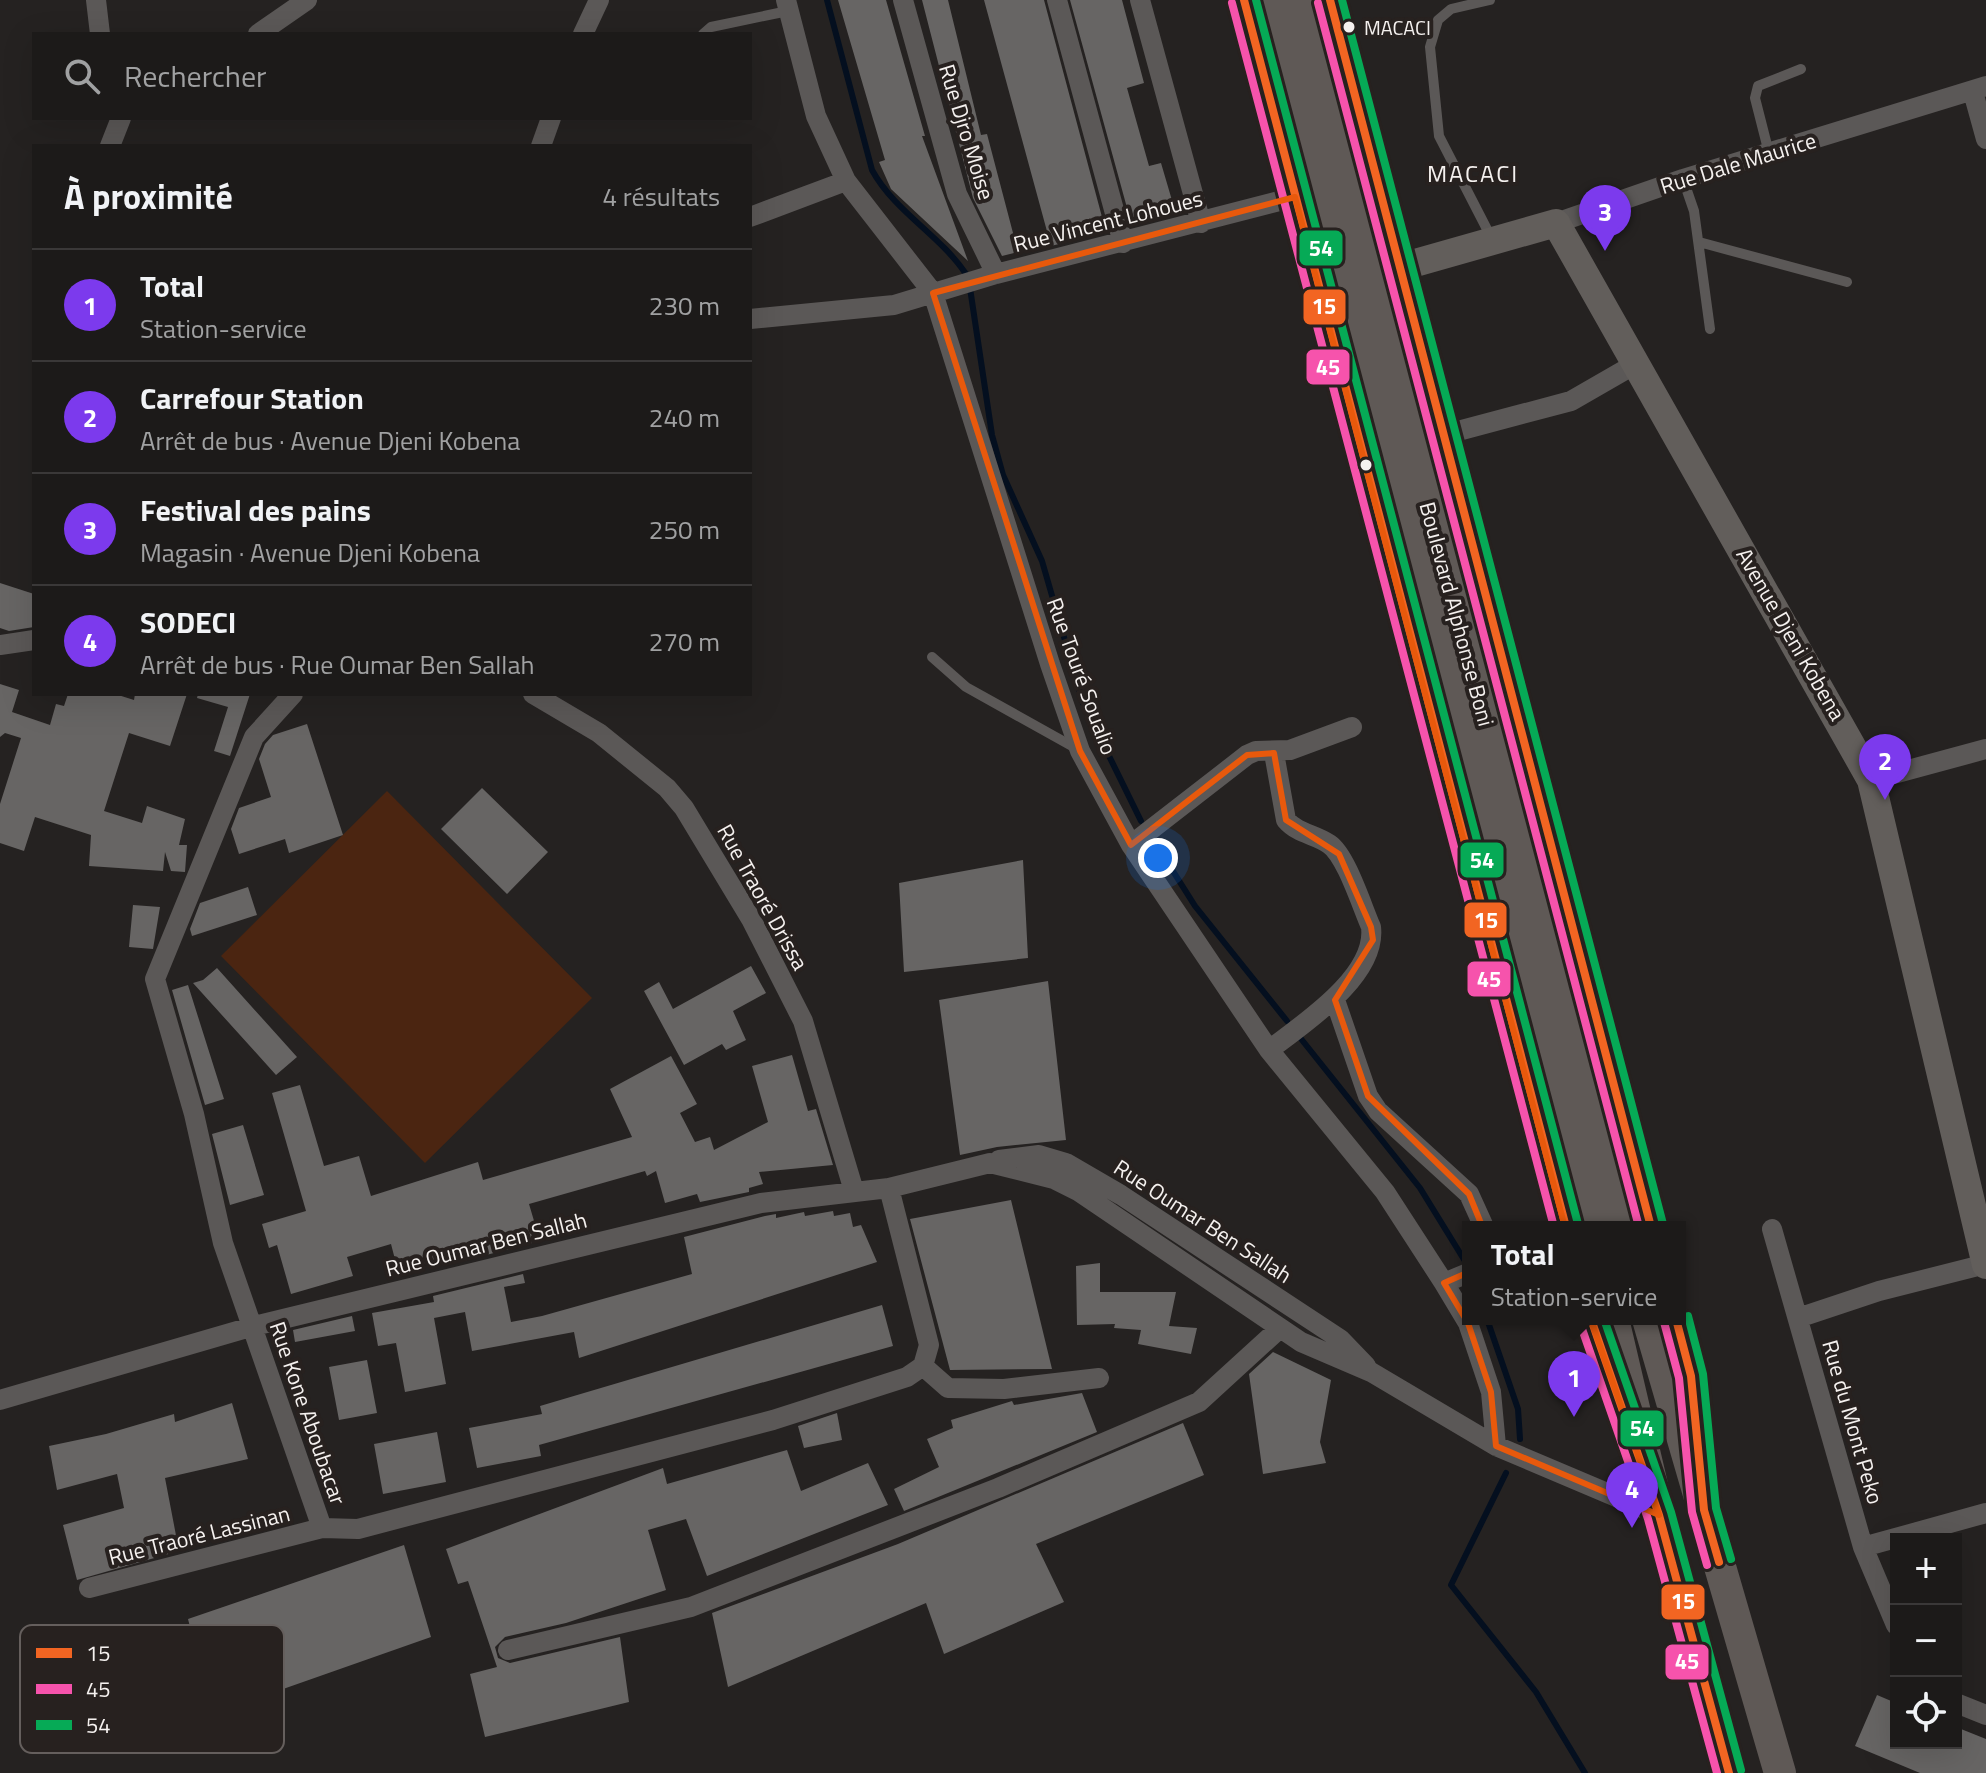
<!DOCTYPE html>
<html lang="fr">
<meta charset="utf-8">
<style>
:root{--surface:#1c1a19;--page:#292726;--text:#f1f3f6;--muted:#a0a1a2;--line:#3a3838;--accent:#7c3aed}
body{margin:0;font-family:"Titillium Web",sans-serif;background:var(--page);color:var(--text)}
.controls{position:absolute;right:24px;bottom:24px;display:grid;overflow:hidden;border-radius:0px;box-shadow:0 8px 32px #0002}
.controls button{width:72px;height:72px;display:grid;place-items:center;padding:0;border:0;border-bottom:2px solid var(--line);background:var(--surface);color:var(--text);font:40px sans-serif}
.you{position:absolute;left:1158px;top:858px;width:28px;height:28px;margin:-20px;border:6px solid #fff;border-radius:50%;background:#1a73e8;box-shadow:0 0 0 12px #1a73e833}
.badge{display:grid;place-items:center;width:52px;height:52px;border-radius:50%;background:var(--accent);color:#fff;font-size:26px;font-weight:700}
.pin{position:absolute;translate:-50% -66px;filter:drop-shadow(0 2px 4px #0008)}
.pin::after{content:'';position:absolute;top:42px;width:28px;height:24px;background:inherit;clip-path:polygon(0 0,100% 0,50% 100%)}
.popup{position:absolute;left:1462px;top:1221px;width:224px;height:104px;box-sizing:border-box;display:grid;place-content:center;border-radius:0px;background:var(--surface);filter:drop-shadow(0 2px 6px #0005);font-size:26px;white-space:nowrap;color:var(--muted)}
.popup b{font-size:30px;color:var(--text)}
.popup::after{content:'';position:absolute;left:50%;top:100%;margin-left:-16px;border:16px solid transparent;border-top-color:var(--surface)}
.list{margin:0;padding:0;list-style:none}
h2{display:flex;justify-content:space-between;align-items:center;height:104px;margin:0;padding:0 32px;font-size:34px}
h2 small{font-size:26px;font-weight:400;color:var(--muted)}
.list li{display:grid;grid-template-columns:52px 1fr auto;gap:24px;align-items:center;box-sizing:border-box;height:112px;padding:0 32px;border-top:2px solid var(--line)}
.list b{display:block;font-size:30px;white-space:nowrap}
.list p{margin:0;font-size:26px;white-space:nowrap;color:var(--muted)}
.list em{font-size:26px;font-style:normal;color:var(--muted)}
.icon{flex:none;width:44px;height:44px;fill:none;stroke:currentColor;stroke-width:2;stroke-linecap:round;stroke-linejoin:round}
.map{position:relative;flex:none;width:1986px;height:1773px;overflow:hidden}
.search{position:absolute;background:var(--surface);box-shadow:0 8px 32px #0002;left:32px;top:32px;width:720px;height:88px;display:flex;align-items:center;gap:20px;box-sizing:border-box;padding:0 28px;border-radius:0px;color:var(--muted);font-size:30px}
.panel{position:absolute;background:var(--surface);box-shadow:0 8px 32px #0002;left:32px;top:144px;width:720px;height:552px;border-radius:0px}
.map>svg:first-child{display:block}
.green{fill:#4b2511}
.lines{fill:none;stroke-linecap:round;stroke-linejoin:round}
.stream{stroke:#040f1f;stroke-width:6}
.building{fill:#676564}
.lane{stroke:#5b5857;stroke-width:10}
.street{stroke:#5b5857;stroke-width:20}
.secondary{stroke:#625e5b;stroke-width:28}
.primary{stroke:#5f5956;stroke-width:32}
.bus-1-casing{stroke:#27211f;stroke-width:14}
.bus-2-casing{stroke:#27211f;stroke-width:14}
.bus-3-casing{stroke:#27211f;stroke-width:14}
.bus-1{stroke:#f26522;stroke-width:8}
.bus-2{stroke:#f653ac;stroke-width:8}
.bus-3{stroke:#06aa56;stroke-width:8}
.marked{fill:none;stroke:#e8590c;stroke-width:6;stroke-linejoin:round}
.bus-dot{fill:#f5f1ef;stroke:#27211f;stroke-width:3}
.labels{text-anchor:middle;stroke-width:8;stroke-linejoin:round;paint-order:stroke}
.bus-label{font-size:20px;fill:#f5f1ef;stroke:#27211f;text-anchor:start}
.street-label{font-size:22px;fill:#f5f1ef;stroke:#27211f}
.neighbourhood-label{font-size:24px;letter-spacing:2px;fill:#f5f1ef;stroke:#27211f}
.key{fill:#27211f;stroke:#655f5d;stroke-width:2}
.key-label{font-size:22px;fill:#f5f1ef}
.line-badge{stroke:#27211f;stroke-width:3}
.badge-label{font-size:22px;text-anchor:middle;font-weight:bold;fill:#fff}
</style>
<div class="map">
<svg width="1986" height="1773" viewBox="0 0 1986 1773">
<rect width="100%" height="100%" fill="#252221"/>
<path class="green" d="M 387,791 L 592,998 L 425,1163 L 221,956 Z"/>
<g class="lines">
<path class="stream" d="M 827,0 L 872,170 C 895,212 940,235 966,274
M 970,288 L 992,435 L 1003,475 L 1042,561 L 1083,703 L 1141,821
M 1154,841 L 1195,906 L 1287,1021
M 1298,1035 L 1420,1188 L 1468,1266
M 1487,1319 L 1518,1409 L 1520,1439
M 1506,1473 L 1451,1585 L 1536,1692 L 1585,1773"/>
</g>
<path class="building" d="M 838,0 L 886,0 L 925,136 L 922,136 L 968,261 L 891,189 L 879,162 L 885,160 Z
M 922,0 L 948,0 L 981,135 L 987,134 L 1018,252 L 1002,256 L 973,198 Z
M 984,0 L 1044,0 L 1106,232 L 1051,246 Z
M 1070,0 L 1122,0 L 1144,83 L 1127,88 L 1149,166 L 1161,163 L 1176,214 L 1132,226 Z
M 0,583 L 34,594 L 34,627 L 9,631 L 0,628 Z
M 0,684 L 19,690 L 12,712 L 50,725 L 56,704 L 64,706 L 68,694 L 115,694 L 134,700 L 135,694 L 187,694 L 170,746 L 129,733 L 104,811 L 142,823 L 147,806 L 185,819 L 179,845 L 187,845 L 185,872 L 171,871 L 165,852 L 163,871 L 89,866 L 91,835 L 35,817 L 24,851 L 0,843 L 0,804 L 21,738 L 5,733 L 0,737 Z
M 198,694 L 250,694 L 230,756 L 214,751 L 228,707 L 197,698 Z
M 307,724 L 343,835 L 289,853 L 285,839 L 239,854 L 231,829 L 239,808 L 271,797 L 259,759 L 265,744 L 273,735 Z
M 482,788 L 548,852 L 507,894 L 441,829 Z
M 1023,860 L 1028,958 L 904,972 L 899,883 Z
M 248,887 L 257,915 L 192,936 L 190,929 L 200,903 Z
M 133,905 L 160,907 L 153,949 L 129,947 Z
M 751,966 L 766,993 L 733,1011 L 746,1040 L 726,1050 L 722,1044 L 684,1065 L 644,991 L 659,982 L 673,1009 Z
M 217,968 L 297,1057 L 276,1075 L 193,983 L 203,980 Z
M 1048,981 L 1066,1140 L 997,1147 L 960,1155 L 939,1000 Z
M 188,985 L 224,1099 L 205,1105 L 172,990 Z
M 792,1055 L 808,1111 L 816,1109 L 833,1165 L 759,1172 L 763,1184 L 749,1188 L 749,1192 L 700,1202 L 697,1194 L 665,1203 L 656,1171 L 647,1176 L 645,1171 L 529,1204 L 540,1241 L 452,1264 L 450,1256 L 398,1271 L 391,1244 L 347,1257 L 353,1276 L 291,1294 L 277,1245 L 269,1248 L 262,1224 L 306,1211 L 272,1093 L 300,1085 L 324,1166 L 359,1156 L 371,1196 L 478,1162 L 483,1180 L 632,1137 L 610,1089 L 671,1056 L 697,1104 L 680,1113 L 695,1142 L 710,1137 L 714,1150 L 768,1122 L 752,1066 Z
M 243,1125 L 264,1195 L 230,1205 L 212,1134 Z
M 1011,1200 L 1052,1369 L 950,1370 L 910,1219 Z
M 833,1211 L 834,1216 L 850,1213 L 853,1227 L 861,1225 L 877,1262 L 579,1358 L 574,1332 L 472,1351 L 465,1312 L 434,1318 L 446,1384 L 405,1392 L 396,1343 L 378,1346 L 372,1313 L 434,1302 L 433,1296 L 523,1274 L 525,1283 L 504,1287 L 511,1322 L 542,1316 L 692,1274 L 684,1237 L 765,1216 L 776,1214 L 776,1218 L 804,1212 L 805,1216 Z
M 1100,1263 L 1100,1292 L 1176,1292 L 1169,1326 L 1197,1328 L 1191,1354 L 1138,1344 L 1141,1330 L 1114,1328 L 1115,1324 L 1077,1325 L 1076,1266 Z
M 882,1305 L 893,1346 L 539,1445 L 541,1456 L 477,1468 L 469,1428 L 542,1414 L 540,1406 Z
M 352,1316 L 355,1331 L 295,1342 L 293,1330 Z
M 1273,1352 L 1331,1380 L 1320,1442 L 1326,1463 L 1263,1474 L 1249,1374 Z
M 367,1360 L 377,1413 L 339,1420 L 329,1367 Z
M 1082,1393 L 1097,1432 L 904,1511 L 894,1489 L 939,1467 L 927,1439 L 953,1428 L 951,1420 L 1012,1401 L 1014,1405 Z
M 232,1403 L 248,1459 L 165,1478 L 179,1551 L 77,1580 L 63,1525 L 124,1508 L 117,1474 L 57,1490 L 49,1446 L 106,1434 L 174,1414 L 175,1422 Z
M 837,1413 L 842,1440 L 804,1448 L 798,1426 Z
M 1183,1423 L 1204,1475 L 1036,1544 L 1064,1602 L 944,1654 L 926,1603 L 728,1687 L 712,1613 L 898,1544 Z
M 437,1432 L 446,1482 L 383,1494 L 374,1444 Z
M 787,1450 L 801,1491 L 868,1463 L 888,1505 L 707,1576 L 686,1519 L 648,1530 L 666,1590 L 566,1623 L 505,1637 L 495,1647 L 498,1658 L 510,1663 L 620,1637 L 629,1702 L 485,1737 L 470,1674 L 497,1667 L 468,1581 L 458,1584 L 446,1549 L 663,1468 L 667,1484 Z
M 404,1545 L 431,1637 L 212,1714 L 188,1619 Z
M 1877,1695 L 1896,1703 L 1896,1743 L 1956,1743 L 1956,1727 L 1986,1739 L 1986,1773 L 1920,1773 L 1855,1746 Z"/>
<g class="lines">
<path class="lane" d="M 1490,0 L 1451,9 L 1438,20 L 1430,47 L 1439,136 L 1492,239
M 703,34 L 711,27 L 788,11
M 1769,153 L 1755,98 L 1758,86 L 1801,69
M 1683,179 L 1694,211 L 1710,329
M 1699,242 L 1847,282
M 932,657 L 966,687 L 1079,750"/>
<path class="street" d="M 96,0 L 100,34
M 786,0 L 816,116 L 846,181 L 933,293 L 1050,664 L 1080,751 L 1131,845 L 1269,1050 L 1385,1192 L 1444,1283 L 1468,1323 L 1491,1392 L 1496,1446
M 903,0 L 957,194 L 996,274
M 1057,0 L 1123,243
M 1140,0 L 1201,223
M 258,34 L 307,0
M 583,34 L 599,0
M 1973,92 L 1986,139
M 110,146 L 121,118
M 541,146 L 551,118
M 750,217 L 846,181
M 1556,223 L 1683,179 L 1986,86
M 750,319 L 894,305 L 996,274 L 1295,197
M 1443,435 L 1571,401 L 1637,363
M 0,645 L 34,640
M 293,694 L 254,737 L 155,979 L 194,1114 L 223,1243 L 322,1528 L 358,1529 L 773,1420 L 907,1377 L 923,1366 L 929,1345 L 889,1188
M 533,694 L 599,733 L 667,788 L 684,808 L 751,919 L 803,1021 L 854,1191
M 1871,780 L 1986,749
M 1131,845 L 1247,755 L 1256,751 L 1290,750 L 1352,727
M 1335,1000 L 1368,1096 L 1378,1111 L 1469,1194 L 1484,1227
M 1269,1050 C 1303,1024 1377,976 1371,927 C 1362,907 1346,855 1329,844 C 1315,834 1298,834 1286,820 L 1274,753
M 999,1160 L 1039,1155 L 1066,1163 L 1121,1195 L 1340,1339 L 1366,1366
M 1772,1229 L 1863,1547 L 1896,1625
M 1444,1283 L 1468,1273
M 1798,1318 L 1879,1291 L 1986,1264
M 923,1366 L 948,1388 L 1004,1389 L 1099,1378
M 0,1400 L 254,1326 L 761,1203 L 889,1188 L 990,1163 L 1054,1179 L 1078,1191 L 1301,1342 L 1371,1372 L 1496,1446 L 1659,1515
M 1863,1547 L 1986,1513
M 89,1588 L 322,1528
M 508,1650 L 691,1607 L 998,1488 L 1199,1402 L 1280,1328
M 1956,1703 L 1986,1715"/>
<path class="secondary" d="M 1244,0 L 1566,1227
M 1330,0 L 1651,1227
M 1320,290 L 1556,223 L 1871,780 L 1986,1265
M 1591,1319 L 1623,1413
M 1676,1319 L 1691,1376 L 1700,1465"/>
<path class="primary" d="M 1271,0 L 1591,1227
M 1296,0 L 1567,1036 L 1622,1227
M 1613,1319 L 1659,1515 L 1729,1773
M 1648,1319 L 1780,1773"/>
<defs>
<path id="bus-1" d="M 1244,0 L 1566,1227
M 1330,0 L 1651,1227
M 1591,1319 L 1659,1515 L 1729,1773
M 1676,1319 L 1691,1376 L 1704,1510 L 1719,1562"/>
<path id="bus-2" d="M 1232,3 L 1554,1227
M 1318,3 L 1639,1227
M 1664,1322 L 1679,1378 L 1692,1512 L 1707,1565
M 1580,1323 L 1648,1519 L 1717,1773"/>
<path id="bus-3" d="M 1256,0 L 1578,1224
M 1342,0 L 1663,1224
M 1688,1316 L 1703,1374 L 1716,1508 L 1731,1559
M 1604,1319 L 1671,1512 L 1741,1770"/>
</defs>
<use href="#bus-1" class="bus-1-casing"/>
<use href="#bus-2" class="bus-2-casing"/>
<use href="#bus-3" class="bus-3-casing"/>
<use href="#bus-1" class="bus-1"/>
<use href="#bus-2" class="bus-2"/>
<use href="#bus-3" class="bus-3"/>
</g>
<path class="marked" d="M 1295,197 L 1584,1300 L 1659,1515 L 1496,1446 L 1491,1392 L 1468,1323 L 1444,1283 L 1496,1260 L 1469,1194 L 1368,1096 L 1335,1000 L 1373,940 L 1371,927 L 1339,854 L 1286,820 L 1274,753 L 1247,755 L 1131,845 L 1080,751 L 933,293 Z"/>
<g class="bus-dot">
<circle cx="1349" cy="27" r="7"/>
<circle cx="1366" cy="465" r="7"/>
</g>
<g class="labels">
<g class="bus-label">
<text x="1364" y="35">MACACI</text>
</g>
<g class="street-label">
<text transform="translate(967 132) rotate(73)" y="8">Rue Djro Moise</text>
<text transform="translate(1738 163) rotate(-17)" y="8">Rue Dale Maurice</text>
<text transform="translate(1108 221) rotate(-14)" y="8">Rue Vincent Lohoues</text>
<text transform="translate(1457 614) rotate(75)" y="8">Boulevard Alphonse Boni</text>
<text transform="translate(1791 634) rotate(60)" y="8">Avenue Djeni Kobena</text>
<text transform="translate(1082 676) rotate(70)" y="8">Rue Touré Soualio</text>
<text transform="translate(763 897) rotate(61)" y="8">Rue Traoré Drissa</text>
<text transform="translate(1203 1221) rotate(33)" y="8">Rue Oumar Ben Sallah</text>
<text transform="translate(486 1244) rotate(-14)" y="8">Rue Oumar Ben Sallah</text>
<text transform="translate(308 1413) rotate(71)" y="8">Rue Kone Aboubacar</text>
<text transform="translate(1853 1422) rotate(74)" y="8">Rue du Mont Peko</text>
<text transform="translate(199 1535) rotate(-14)" y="8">Rue Traoré Lassinan</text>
</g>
<g class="neighbourhood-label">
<text x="1473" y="182">MACACI</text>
</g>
</g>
<rect x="20" y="1625" width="264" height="128" rx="12" class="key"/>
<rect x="36" y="1648" width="36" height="10" fill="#f26522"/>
<rect x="36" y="1684" width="36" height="10" fill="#f653ac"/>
<rect x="36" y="1720" width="36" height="10" fill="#06aa56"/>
<g class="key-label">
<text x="86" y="1661">15</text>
<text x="86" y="1697">45</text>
<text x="86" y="1733">54</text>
</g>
<g class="line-badge">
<rect x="1298" y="229" width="46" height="38" rx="8" fill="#06aa56"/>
<rect x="1302" y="288" width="45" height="38" rx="8" fill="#f26522"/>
<rect x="1305" y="348" width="46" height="38" rx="8" fill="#f653ac"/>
<rect x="1459" y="841" width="46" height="38" rx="8" fill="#06aa56"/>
<rect x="1463" y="901" width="45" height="38" rx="8" fill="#f26522"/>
<rect x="1466" y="960" width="46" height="38" rx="8" fill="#f653ac"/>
<rect x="1619" y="1409" width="46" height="39" rx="8" fill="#06aa56"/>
<rect x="1660" y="1583" width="46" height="38" rx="8" fill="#f26522"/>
<rect x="1664" y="1643" width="46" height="38" rx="8" fill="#f653ac"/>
</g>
<g class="badge-label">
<text x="1321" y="256">54</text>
<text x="1324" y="314">15</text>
<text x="1328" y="375">45</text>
<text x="1482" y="868">54</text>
<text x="1486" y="928">15</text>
<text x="1489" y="987">45</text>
<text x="1642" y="1436">54</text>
<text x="1683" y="1609">15</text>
<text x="1687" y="1669">45</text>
</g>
</svg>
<div class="controls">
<button>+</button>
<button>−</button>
<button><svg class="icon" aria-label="locate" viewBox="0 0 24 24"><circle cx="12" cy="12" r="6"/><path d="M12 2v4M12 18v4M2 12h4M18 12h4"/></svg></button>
</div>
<div class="you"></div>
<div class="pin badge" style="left:1574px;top:1417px">1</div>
<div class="popup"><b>Total</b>Station-service</div>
<div class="pin badge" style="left:1885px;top:800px">2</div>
<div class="pin badge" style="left:1605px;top:251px">3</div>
<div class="pin badge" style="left:1632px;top:1528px">4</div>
<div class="search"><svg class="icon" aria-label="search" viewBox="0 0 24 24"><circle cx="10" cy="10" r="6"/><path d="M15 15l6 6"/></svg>Rechercher</div>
<section class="panel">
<h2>À proximité<small>4 résultats</small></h2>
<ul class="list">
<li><span class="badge">1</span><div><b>Total</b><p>Station-service</p></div><em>230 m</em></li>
<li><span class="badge">2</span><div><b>Carrefour Station</b><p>Arrêt de bus · Avenue Djeni Kobena</p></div><em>240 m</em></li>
<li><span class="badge">3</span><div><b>Festival des pains</b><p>Magasin · Avenue Djeni Kobena</p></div><em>250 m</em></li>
<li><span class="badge">4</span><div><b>SODECI</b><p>Arrêt de bus · Rue Oumar Ben Sallah</p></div><em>270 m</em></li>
</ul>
</section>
</div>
